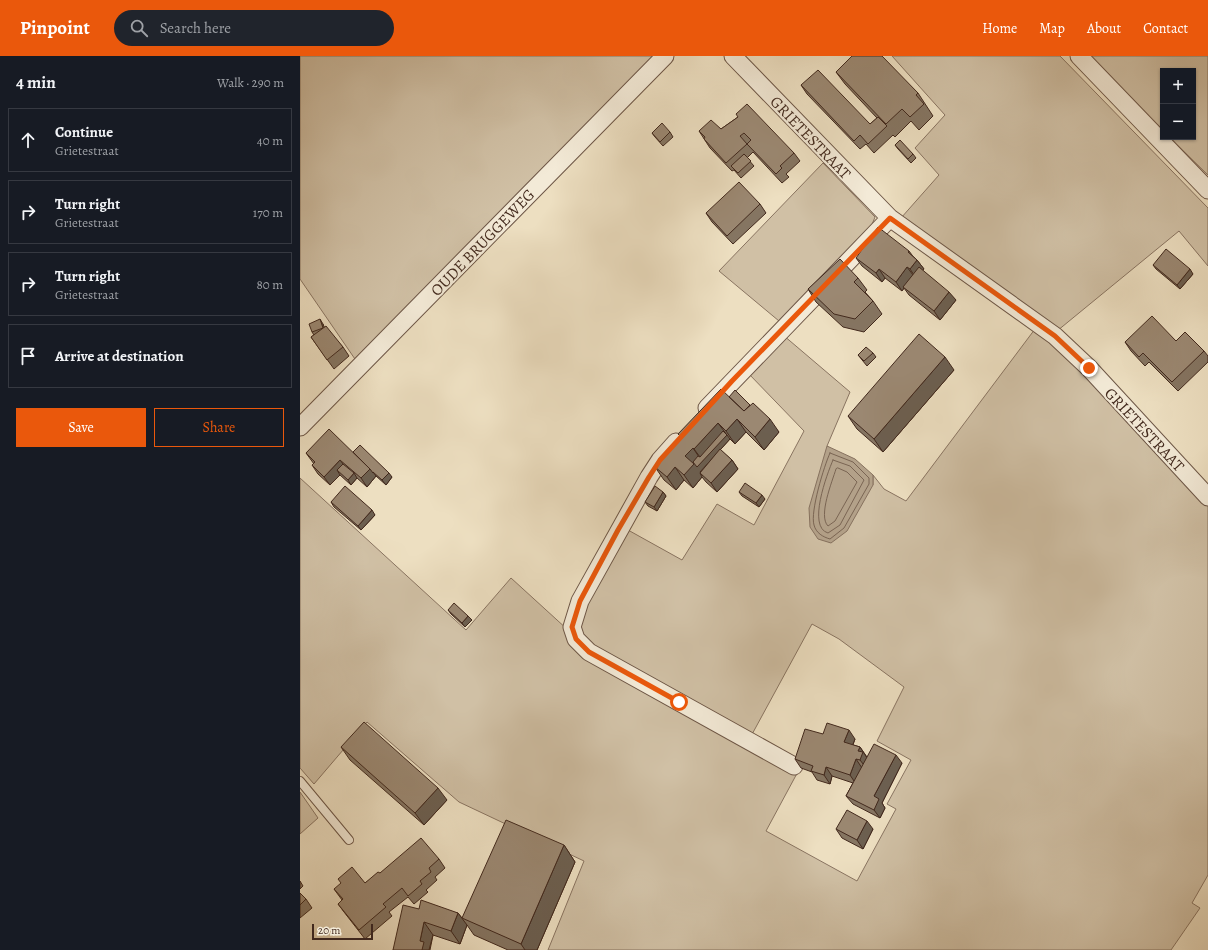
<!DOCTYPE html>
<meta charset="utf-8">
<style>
:root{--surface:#171b24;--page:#20242c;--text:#f1f3f6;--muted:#9ea1a6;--line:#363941;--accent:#ea580c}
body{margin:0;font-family:Alegreya,serif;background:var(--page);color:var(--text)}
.controls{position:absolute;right:12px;top:12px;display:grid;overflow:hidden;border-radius:0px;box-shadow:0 1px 3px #0004}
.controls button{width:36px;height:36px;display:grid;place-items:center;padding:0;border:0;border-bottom:1px solid var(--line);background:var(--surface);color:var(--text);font:20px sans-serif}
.scale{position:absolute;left:12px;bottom:10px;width:61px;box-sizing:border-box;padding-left:4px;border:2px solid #42291d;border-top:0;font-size:11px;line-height:14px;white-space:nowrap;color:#42291d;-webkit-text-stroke:3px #f3ead7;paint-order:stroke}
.stop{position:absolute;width:12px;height:12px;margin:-9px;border:3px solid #ea580c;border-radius:50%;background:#fff}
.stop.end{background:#ea580c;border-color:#fff;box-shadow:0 1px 4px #0008}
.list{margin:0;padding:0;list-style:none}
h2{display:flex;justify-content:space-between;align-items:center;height:52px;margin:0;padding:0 16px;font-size:17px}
h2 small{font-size:13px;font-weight:400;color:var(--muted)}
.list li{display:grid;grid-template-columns:26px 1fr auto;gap:12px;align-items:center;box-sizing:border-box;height:64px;margin:0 8px 8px;padding:0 8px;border:1px solid var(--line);border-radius:0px}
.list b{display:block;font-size:15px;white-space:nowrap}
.list p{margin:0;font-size:13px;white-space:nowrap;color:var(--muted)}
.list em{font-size:13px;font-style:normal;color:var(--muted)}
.actions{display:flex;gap:8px;padding:12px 16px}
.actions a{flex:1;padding:9px 0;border:1px solid var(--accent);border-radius:0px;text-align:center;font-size:14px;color:var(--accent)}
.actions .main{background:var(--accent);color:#fff}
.icon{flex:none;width:22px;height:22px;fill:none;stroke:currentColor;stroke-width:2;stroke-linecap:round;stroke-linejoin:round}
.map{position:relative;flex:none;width:908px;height:894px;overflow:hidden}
header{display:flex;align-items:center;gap:24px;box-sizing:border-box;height:56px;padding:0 20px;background:var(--accent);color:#fff}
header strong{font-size:19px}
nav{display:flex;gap:22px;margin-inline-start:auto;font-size:14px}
.search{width:280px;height:36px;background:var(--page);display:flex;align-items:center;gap:10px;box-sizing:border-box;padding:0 14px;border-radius:22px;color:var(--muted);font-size:15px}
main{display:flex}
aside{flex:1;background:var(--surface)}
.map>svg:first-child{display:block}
.green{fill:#d0c0a5;stroke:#897461;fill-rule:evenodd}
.water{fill:#b3a189;stroke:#86715e}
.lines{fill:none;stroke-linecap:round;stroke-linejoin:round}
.shore{stroke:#7a6553;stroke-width:1}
.service-casing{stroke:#6d5646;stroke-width:10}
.minor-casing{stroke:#6d5646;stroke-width:19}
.service{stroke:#f3ead7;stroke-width:8}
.minor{stroke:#f3ead7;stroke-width:17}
.wall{fill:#857562;stroke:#42291d}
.shaded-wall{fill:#6c5f50;stroke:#42291d}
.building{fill:#9b8872;stroke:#42291d;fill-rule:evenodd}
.route{stroke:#ea580c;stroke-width:5}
.labels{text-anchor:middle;stroke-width:4;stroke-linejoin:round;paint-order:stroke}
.street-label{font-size:16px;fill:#42291d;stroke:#f3ead7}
</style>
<header>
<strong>Pinpoint</strong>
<div class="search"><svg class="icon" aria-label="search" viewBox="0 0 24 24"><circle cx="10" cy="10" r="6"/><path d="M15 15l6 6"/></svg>Search here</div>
<nav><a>Home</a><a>Map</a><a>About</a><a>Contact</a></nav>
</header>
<main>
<aside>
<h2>4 min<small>Walk · 290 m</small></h2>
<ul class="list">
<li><svg class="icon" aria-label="ahead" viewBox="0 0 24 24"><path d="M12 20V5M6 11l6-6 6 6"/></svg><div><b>Continue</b><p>Grietestraat</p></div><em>40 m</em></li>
<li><svg class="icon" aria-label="right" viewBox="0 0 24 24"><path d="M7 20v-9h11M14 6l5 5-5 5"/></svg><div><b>Turn right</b><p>Grietestraat</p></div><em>170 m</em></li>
<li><svg class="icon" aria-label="right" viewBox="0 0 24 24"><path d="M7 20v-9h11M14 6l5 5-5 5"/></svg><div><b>Turn right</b><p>Grietestraat</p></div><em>80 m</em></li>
<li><svg class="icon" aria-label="arrive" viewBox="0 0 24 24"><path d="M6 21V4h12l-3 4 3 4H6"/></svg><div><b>Arrive at destination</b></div></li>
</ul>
<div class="actions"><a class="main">Save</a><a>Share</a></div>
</aside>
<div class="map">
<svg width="908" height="894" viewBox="0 0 908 894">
<rect width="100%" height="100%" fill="#eddfc1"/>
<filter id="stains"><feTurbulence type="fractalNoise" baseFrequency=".005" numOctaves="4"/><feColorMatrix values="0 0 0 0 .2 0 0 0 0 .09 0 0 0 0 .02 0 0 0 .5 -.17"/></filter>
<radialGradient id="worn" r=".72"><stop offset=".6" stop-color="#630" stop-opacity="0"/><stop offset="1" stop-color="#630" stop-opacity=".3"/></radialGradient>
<path class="green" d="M 0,0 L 357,0 L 57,306 L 0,223 Z
M 592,0 L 760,0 L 908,152 L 908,210 L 879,175 L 757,275 L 601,162 L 639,119 L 615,92 L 645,59 Z
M 789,0 L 908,0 L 908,119 L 869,81 L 893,81 L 893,15 L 863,15 L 863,75 Z
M 523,107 L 575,161 L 571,171 L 479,265 L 419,215 Z
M 735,273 L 749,283 L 908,447 L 908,819 L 892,847 L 900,852 L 871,894 L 248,894 L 284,805 L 159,746 L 67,666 L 14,728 L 0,712 L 0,422 L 166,574 L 211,522 L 268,574 L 328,474 L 382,504 L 417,448 L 454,469 L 504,375 L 448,317 L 483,279 L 550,336 L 527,390 L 573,429 L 573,419 L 584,433 L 606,445 ZM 512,568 L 539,583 L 604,631 L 577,685 L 611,704 L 587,748 L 596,753 L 557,825 L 466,775 L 501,710 L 450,682 Z
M 0,736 L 18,762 L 0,778 Z"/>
<path class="water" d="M 527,390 L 555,403 L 573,419 L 573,429 L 547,475 L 531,487 L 518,483 L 510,471 L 509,452 Z"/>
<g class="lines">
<path class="shore" d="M 530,397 L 553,406 L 569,422 L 569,428 L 544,472 L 530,483 C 523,481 516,477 514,469 C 510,456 524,410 530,397 Z
M 533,404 L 550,410 L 564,424 L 540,469 L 528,477 C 507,471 527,418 533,404 Z
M 538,412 L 547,416 L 557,426 L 535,465 L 528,470 C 518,460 532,426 536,413 Z"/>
<defs>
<path id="service" d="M 0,725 L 49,784"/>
<path id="minor" d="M 433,0 L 590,162 L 755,280 L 789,312 L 908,441
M 779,0 L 908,134
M 407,352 L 590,162
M 0,371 L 365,0
M 376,386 L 360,404 L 349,421 L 280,545 L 272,571 L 276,583 L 289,596 L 494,710"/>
</defs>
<use href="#service" class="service-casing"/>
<use href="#minor" class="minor-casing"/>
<use href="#service" class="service"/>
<use href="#minor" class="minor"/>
</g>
<path class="wall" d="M 536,16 L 618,37 L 633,60 L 619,74 L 611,65 L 595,81 L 593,79 L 574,97 L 566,88 L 560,93 L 507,38 L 501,29 L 570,68 L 577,62 L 545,28 Z
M 438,61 L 494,97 L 500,105 L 486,118 L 489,121 L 482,127 L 453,96 L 447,102 L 454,110 L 441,122 L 434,114 L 432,115 L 410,92 L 399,75 L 421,73 Z
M 370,76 L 373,81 L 363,90 L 355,81 L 352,77 Z
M 595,89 L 613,98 L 616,102 L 611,107 L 598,93 Z
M 460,148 L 466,157 L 433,188 L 412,166 L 406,157 Z
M 614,201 L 617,204 L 624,213 L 622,214 L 656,244 L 640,264 L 609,239 L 604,232 L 602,235 L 585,222 L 582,226 L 562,210 L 556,202 Z
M 853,209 L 893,218 L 880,233 L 856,213 Z
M 558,222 L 567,234 L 565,236 L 573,245 L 582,258 L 564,276 L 543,271 L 516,246 L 508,233 Z
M 23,268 L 24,271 L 43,291 L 49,300 L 34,313 L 11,281 L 14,279 L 12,276 Z
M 876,285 L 904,295 L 908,300 L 908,306 L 878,335 L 849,306 L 845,310 L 831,295 L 825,286 Z
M 573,297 L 576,301 L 567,310 L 558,299 Z
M 654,314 L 583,396 L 557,373 L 548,360 Z
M 429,341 L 450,349 L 479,376 L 464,394 L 446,376 L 435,388 L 429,382 L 430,383 L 420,394 L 432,404 L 438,413 L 417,436 L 406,426 L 402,421 L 393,432 L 384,424 L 376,434 L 364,424 L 355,411 L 362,404 L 360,402 Z
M 6,397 L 53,397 L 92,421 L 86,429 L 76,420 L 67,431 L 57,422 L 51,429 L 40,419 L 30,429 L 18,418 L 12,409 L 14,408 Z
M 363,436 L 366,440 L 357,455 L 348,450 L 345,446 Z
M 439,436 L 465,443 L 459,451 L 442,440 Z
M 31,446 L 75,459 L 61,474 L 34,451 Z
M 148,554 L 168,560 L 172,564 L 165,571 L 151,558 Z
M 523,678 L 555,683 L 553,689 L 560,691 L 567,701 L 602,707 L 582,747 L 585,752 L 580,762 L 553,748 L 546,740 L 553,727 L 532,720 L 530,728 L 517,724 L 512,716 L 501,712 L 495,703 Z
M 41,691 L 147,744 L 124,769 L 50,704 Z
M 536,773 L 573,773 L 563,793 L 542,782 Z
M 264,789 L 275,806 L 237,894 L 208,894 L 174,879 L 167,869 L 160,888 L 133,879 L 130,894 L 93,894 L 119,853 L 158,857 L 162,862 Z
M 139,803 L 145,812 L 135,821 L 137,824 L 126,834 L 128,836 L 114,848 L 108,841 L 89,856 L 92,860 L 65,883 L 44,856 L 38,848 L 42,844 L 34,833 L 65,827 L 80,817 Z
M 0,825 L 3,830 L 0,833 Z
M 0,838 L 6,843 L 12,852 L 0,862 Z"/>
<path class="shaded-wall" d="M 609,195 L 615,203 L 608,196 Z
M 617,204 L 624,213 L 616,222 L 610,213 Z
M 607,211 L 613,219 L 602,235 L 596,226 Z
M 579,213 L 585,222 L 582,226 L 576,217 Z
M 890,213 L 893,218 L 880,233 L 877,229 Z
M 649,236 L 656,244 L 640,264 L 634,255 Z
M 20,263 L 23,268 L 26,276 L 23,272 Z
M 645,301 L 654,314 L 583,396 L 574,383 Z
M 437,363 L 446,376 L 435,388 L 426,375 Z
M 470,363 L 479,376 L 464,394 L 455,381 Z
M 418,367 L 430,383 L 400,416 L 403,420 L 400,417 L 402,421 L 393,432 L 384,419 L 385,400 L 393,392 L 401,404 L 403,405 L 394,393 Z
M 40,404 L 46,412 L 37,414 L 40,419 L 30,429 L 24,421 Z
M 432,404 L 438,413 L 417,436 L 411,427 Z
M 375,411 L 384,424 L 376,434 L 367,421 Z
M 70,413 L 73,416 L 76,420 L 67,431 L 61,422 Z
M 54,417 L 57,422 L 51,429 L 48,424 Z
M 89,417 L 92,421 L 86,429 L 82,424 Z
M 363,436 L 366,440 L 357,455 L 354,451 Z
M 462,439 L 465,443 L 459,451 L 456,447 Z
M 72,454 L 75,459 L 61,474 L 58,470 Z
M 168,560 L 172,564 L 165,571 L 162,567 Z
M 549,674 L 555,683 L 550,695 L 544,686 Z
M 560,691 L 569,705 L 567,713 L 560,704 L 558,695 Z
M 596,699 L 602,707 L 582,747 L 585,752 L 580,762 L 574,754 L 574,740 Z
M 556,703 L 562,712 L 556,728 L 550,719 Z
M 526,711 L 532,720 L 530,728 L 524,719 Z
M 138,732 L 147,744 L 124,769 L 115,757 Z
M 567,765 L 573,773 L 563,793 L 557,784 Z
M 264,789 L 275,806 L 237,894 L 225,894 L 221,888 Z
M 158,857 L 167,869 L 160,888 L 151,875 Z
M 124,866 L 133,879 L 129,894 L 122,894 L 120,885 Z"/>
<path class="building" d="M 552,0 L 582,0 L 618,37 L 616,39 L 624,48 L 610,61 L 602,53 L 586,68 L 536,16 Z
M 518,14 L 570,68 L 578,61 L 587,70 L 568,88 L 560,79 L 554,85 L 501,29 Z
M 447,48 L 494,97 L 480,110 L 482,112 L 476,118 L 447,88 L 426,107 L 404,83 L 405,81 L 399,75 L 411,64 L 421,73 L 438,61 L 436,58 ZM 444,77 L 451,84 L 447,88 L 440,80 Z
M 362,67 L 370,76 L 360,86 L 352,77 Z
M 600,84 L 613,98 L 608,103 L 595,89 Z
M 444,98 L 451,105 L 438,117 L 431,110 Z
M 439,126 L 460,148 L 427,180 L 406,157 Z
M 578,171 L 609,195 L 608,196 L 617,204 L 610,213 L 607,211 L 596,226 L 579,213 L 576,217 L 556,202 Z
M 866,193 L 890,213 L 877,229 L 853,209 Z
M 540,203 L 558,222 L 554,226 L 573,245 L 555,263 L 534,258 L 508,233 Z
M 619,211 L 649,236 L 634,255 L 603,231 Z
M 852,260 L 876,285 L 885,276 L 904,295 L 872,326 L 843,297 L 839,301 L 825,286 Z
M 20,263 L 23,272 L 12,276 L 9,268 Z
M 26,270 L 43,291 L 27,304 L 11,281 Z
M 619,278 L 645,301 L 574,383 L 548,360 Z
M 566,291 L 573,297 L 564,305 L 558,299 Z
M 421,333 L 444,355 L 453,347 L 470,363 L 455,381 L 437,363 L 426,375 L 418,367 L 394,393 L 393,392 L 385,400 L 394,408 L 384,419 L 375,411 L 367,421 L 355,411 L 362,404 L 360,402 L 380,380 L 378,378 Z
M 435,334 L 450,349 L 444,355 L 429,341 Z
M 29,373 L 70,413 L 61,422 L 40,404 L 24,421 L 12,409 L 15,406 L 6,397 Z
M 423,375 L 427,379 L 397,411 L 393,406 L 398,400 L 400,401 Z
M 60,389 L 89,417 L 82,424 L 73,416 L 73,417 L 70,413 L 53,396 Z
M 420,393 L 432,404 L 411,427 L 400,417 Z
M 43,408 L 54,417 L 48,424 L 37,414 Z
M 445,427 L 462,439 L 456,447 L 439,436 Z
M 45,430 L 72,454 L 58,470 L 31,446 Z
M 355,430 L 363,436 L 354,451 L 345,446 Z
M 154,547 L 168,560 L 162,567 L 148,554 Z
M 64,666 L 138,732 L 115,757 L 41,691 Z
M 527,667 L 549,674 L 544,686 L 560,691 L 558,695 L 563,696 L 560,704 L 556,703 L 550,719 L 526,711 L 524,719 L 511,715 L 513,710 L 495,703 L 505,673 L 523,678 Z
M 574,688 L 596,699 L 574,740 L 579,743 L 574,754 L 546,740 Z
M 547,754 L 567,765 L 557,784 L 536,773 Z
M 206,764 L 264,789 L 221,888 L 162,862 Z
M 121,782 L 139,803 L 129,812 L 131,816 L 120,825 L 122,828 L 108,840 L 102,832 L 83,848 L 86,851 L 59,874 L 38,848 L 43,843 L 34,833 L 41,827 L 38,823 L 52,811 L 65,827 L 78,816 L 80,817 Z
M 0,837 L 6,843 L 0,849 Z
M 121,844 L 158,857 L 151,875 L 124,866 L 120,885 L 124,886 L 122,894 L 93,894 L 103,849 L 119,853 Z"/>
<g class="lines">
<path class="route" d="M 379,646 L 289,596 L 276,583 L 272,571 L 280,545 L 318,474 L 349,421 L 360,404 L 432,325 L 590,162 L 755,280 L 789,312"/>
</g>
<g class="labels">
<g class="street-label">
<text transform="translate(511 81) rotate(46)" y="6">GRIETESTRAAT</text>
<text transform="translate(182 186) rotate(-46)" y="6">OUDE BRUGGEWEG</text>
<text transform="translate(845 373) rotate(47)" y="6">GRIETESTRAAT</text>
</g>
</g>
<rect width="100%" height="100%" filter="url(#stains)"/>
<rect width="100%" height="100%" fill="url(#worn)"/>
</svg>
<div class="controls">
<button>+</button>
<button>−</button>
</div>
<div class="scale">20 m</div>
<div class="stop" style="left:379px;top:646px"></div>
<div class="stop end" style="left:789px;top:312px"></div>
</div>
</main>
